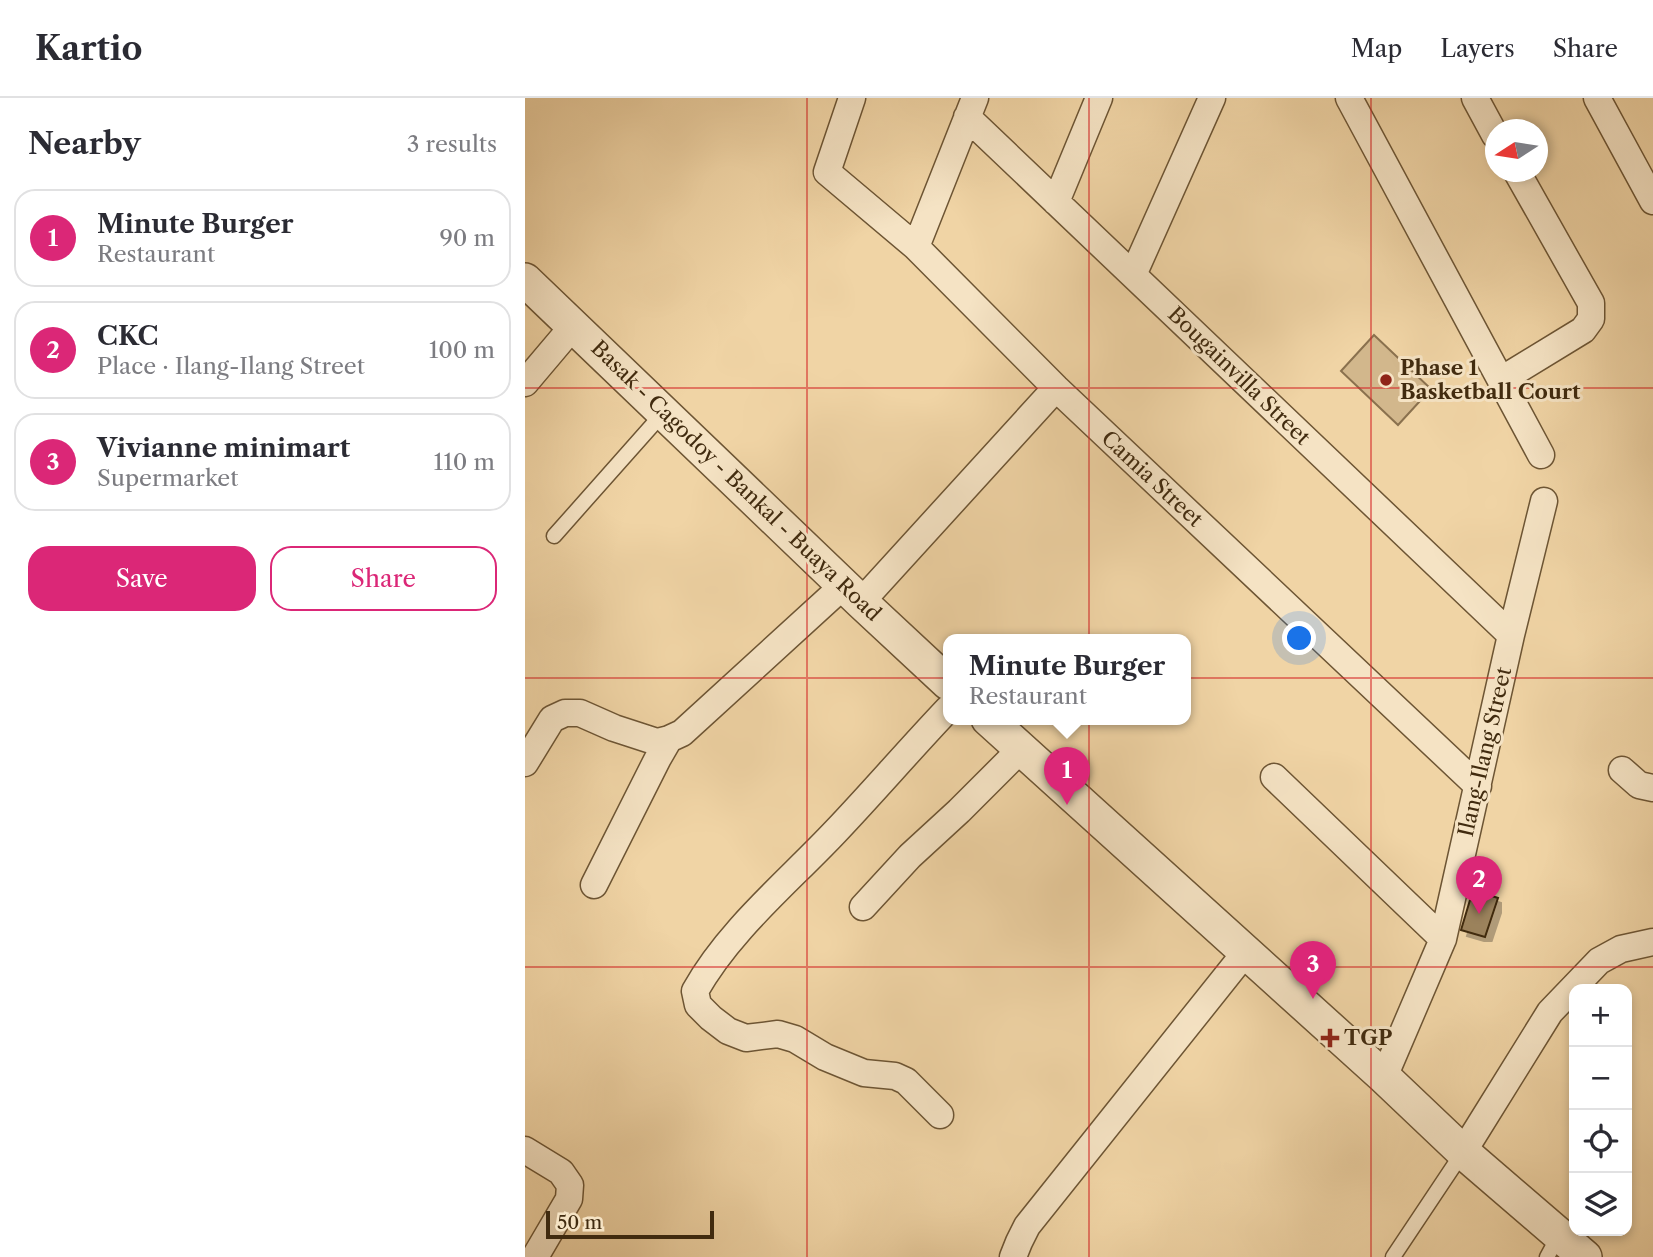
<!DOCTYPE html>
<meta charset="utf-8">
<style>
:root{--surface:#fff;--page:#f7f7f7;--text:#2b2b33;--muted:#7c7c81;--line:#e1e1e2;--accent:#db2777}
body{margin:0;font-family:"Libre Caslon Text",serif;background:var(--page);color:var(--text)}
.controls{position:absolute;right:21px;bottom:21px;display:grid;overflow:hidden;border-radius:14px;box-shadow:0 4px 10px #0003}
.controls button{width:63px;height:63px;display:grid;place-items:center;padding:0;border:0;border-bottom:2px solid var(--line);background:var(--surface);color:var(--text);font:35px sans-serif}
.compass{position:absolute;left:960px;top:21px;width:63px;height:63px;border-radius:50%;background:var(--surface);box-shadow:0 4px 10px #0003;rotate:258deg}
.scale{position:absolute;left:21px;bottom:18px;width:168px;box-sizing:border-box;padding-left:7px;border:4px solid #412b0f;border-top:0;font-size:19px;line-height:24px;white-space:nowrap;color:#412b0f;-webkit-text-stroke:5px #f5e3c4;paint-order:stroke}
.you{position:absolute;left:775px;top:541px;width:24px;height:24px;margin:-18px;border:5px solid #fff;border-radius:50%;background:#1a73e8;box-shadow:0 0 0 10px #1a73e833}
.badge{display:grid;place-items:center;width:46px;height:46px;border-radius:50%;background:var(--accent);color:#fff;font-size:23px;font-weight:700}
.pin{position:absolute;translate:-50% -58px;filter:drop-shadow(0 2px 4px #0008)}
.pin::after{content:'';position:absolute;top:37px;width:24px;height:21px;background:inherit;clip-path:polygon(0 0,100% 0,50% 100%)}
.popup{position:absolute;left:418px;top:536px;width:248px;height:91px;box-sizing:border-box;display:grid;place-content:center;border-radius:14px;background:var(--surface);filter:drop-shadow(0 2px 5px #0005);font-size:23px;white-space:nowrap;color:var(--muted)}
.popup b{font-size:26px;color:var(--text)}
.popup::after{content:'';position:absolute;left:50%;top:100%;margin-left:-14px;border:14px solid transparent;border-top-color:var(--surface)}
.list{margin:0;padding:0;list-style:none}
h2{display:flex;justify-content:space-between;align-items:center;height:91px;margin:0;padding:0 28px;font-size:30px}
h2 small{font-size:23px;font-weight:400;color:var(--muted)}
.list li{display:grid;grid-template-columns:46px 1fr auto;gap:21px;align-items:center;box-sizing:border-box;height:98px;margin:0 14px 14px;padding:0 14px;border:2px solid var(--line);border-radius:21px}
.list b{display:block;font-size:26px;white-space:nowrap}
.list p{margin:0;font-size:23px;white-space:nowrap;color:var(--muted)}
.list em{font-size:23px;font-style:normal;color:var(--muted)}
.actions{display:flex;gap:14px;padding:21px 28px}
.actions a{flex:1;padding:16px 0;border:2px solid var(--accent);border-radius:21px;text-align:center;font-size:24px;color:var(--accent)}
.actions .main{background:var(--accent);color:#fff}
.icon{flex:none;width:38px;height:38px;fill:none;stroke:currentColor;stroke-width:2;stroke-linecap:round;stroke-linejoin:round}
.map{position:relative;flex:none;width:1128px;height:1159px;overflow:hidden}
header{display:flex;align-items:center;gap:42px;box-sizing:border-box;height:98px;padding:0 35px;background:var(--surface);border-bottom:2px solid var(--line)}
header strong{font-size:33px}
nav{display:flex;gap:38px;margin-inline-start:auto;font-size:24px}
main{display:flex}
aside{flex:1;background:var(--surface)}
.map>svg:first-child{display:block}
.green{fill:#d2b78c;stroke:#8a714e;stroke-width:2}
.building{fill:#9c835d;stroke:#412b0f;stroke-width:2;filter:url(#shadow)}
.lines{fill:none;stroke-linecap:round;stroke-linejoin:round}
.service-casing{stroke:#6d5534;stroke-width:17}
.minor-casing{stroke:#6d5534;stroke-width:29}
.tertiary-casing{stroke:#6d5534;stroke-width:36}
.service{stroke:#f5e3c4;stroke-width:14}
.minor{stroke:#f5e3c4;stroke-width:26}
.tertiary{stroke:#f5e3c4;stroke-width:33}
.grid{fill:none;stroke:#d62828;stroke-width:2;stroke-opacity:0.55}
.poi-dot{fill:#8f2418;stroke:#f5e3c4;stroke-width:2.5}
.labels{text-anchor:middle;stroke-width:6;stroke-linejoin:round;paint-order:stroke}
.poi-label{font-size:21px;font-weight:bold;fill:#412b0f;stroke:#f5e3c4;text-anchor:start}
.street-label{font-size:21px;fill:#412b0f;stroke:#f5e3c4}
</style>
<header>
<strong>Kartio</strong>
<nav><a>Map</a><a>Layers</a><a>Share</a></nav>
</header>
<main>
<aside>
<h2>Nearby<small>3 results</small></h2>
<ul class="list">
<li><span class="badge">1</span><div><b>Minute Burger</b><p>Restaurant</p></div><em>90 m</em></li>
<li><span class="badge">2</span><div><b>CKC</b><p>Place · Ilang-Ilang Street</p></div><em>100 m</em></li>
<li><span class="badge">3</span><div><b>Vivianne minimart</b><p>Supermarket</p></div><em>110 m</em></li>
</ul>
<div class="actions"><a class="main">Save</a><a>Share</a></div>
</aside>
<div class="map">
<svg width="1128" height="1159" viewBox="0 0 1128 1159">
<defs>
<filter id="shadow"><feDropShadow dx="6" dy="6" stdDeviation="0" flood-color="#0004"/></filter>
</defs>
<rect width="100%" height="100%" fill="#f0d4a5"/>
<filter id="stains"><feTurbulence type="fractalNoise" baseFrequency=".00286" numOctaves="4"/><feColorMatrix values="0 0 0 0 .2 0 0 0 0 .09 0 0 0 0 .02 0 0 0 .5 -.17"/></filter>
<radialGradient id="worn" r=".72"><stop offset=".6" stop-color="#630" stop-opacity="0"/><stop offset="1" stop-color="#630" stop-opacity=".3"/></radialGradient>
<path class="green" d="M 849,237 L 906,291 L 873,327 L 816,273 Z"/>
<path class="building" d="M 948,792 L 973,800 L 960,839 L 936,832 Z"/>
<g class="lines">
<defs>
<path id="service" d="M 29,438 L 139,314
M 868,1159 L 938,1054
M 1022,1159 L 1034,1137"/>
<path id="minor" d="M 327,0 L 302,74 L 391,149 L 531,290 L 953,688
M 824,0 L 1016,357
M 950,0 L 970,37
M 1072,0 L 1128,103
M 442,19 L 986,537
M 531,104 L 574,0
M 391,149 L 450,0
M 608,177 L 687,0
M 976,282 L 1058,232 L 1066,221 L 1066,205 L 992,74
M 0,285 L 49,227
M 336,504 L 531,290
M 0,665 L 27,621 L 40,615 L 55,615 L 89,630 L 132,644 L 144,641 L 157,635 L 319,487
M 1097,672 L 1114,687 L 1128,690
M 749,679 L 918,841
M 69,787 L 133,660 L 144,641
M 338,809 L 385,758 L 434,713 L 496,651
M 859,979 L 918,841 L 986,537 L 1019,403
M 415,1017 L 381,983 L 370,978 L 339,975 L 300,959 L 270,941 L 253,936 L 221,940 L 203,933 L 186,920 L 173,907 L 170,893 C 204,832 263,784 311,733 C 349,693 385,651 423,611
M 0,1052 L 36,1074 L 45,1087 L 44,1101 L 10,1159
M 938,1054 L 1025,914 L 1074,863 L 1096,851 L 1128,844
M 488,1159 L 494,1144 L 502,1128 L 720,855"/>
<path id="tertiary" d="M 0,182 L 336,504 L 423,585
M 463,621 L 859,979 L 938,1054 L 1060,1159"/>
</defs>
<use href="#service" class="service-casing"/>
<use href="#minor" class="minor-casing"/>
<use href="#tertiary" class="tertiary-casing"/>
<use href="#service" class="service"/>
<use href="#minor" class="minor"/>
<use href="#tertiary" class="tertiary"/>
</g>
<path class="grid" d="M 282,0 L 282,1159M 564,0 L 564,1159M 846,0 L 846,1159M 0,290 L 1128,290M 0,580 L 1128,580M 0,869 L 1128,869"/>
<g class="poi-dot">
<circle cx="861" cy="282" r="7"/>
<path d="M801.5 929.5h7v7h7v7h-7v7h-7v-7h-7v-7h7z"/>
</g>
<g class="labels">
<g class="poi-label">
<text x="875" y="277">Phase 1<tspan x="875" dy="24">Basketball Court</tspan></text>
<text x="819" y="947">TGP</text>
</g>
<g class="street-label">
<text transform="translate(714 278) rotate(44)" y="7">Bougainvilla Street</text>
<text transform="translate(627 381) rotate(43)" y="7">Camia Street</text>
<text transform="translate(211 383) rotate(44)" y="7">Basak - Cagodoy - Bankal - Buaya Road</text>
<text transform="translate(960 654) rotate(-77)" y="7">Ilang-Ilang Street</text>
</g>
</g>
<rect width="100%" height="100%" filter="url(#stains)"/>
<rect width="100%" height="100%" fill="url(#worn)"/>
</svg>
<div class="controls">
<button>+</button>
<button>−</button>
<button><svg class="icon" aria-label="locate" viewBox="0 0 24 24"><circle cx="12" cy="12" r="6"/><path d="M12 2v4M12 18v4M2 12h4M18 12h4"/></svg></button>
<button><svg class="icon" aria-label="layers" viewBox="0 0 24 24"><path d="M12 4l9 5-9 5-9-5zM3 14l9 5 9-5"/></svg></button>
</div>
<svg class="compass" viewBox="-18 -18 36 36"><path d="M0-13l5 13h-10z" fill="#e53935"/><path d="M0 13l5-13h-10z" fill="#7c7c81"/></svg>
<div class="scale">50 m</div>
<div class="you"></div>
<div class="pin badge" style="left:542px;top:707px">1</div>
<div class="popup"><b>Minute Burger</b>Restaurant</div>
<div class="pin badge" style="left:954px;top:816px">2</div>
<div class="pin badge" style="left:788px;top:901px">3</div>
</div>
</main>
